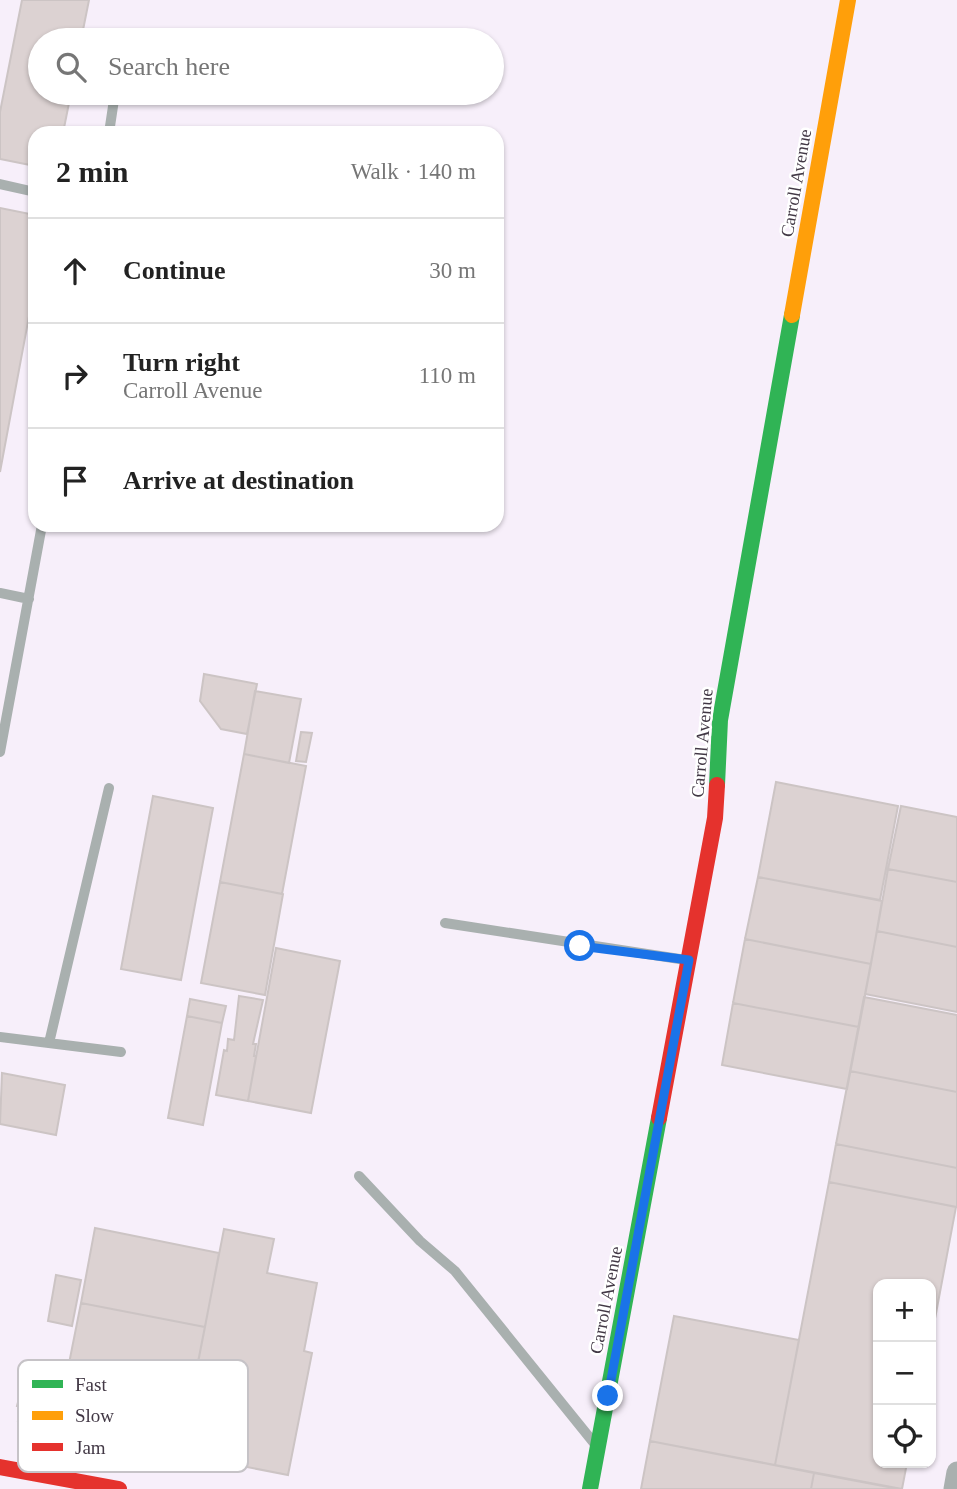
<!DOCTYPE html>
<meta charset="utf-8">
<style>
:root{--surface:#fff;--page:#f6f6f6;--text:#222;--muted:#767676;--line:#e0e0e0}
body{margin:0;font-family:Georgia,serif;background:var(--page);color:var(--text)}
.controls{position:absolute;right:21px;bottom:21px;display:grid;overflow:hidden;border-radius:14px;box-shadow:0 2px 5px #0004}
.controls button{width:63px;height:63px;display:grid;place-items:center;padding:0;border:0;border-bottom:2px solid var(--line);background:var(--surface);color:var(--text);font:35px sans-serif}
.stop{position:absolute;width:21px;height:21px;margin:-16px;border:5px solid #1a73e8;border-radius:50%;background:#fff}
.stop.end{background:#1a73e8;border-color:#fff;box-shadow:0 2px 7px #0008}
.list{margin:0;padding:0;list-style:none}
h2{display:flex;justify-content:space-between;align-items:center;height:91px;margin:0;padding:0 28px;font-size:30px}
h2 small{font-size:23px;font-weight:400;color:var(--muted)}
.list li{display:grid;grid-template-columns:46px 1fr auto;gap:21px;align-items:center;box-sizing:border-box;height:105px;padding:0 28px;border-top:2px solid var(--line)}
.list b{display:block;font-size:26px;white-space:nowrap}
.list p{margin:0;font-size:23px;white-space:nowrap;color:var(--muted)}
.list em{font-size:23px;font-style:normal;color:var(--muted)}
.icon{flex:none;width:38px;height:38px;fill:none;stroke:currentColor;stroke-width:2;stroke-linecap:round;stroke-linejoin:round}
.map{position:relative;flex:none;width:957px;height:1489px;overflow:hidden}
.search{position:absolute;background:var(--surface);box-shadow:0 2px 5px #0004;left:28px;top:28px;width:476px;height:77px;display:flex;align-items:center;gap:18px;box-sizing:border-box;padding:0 24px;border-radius:38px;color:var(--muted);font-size:26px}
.panel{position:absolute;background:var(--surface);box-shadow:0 2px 5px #0004;left:28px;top:126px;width:476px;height:406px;border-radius:21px}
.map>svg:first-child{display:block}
.building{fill:#dcd2d2;stroke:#ccc4c4;stroke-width:2}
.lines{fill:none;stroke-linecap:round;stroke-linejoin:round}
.lane{stroke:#a9b0af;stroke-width:10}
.street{stroke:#a9b0af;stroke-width:21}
.fast{stroke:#30b455;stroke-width:16}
.slow{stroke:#ff9f0a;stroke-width:16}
.jam{stroke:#e5322d;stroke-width:16}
.route{stroke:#1a73e8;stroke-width:9}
.labels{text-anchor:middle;stroke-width:5;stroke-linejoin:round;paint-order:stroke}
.street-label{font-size:18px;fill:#423845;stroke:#fff}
.key{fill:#fff;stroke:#c6c3c7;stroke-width:2}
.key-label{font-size:19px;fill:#423845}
</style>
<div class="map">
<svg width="957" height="1489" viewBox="0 0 957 1489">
<rect width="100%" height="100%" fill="#f7effa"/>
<path class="building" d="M 22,0 L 89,0 L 81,40 L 40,40 L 40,93 L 71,93 L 63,133 L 35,133 L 35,166 L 0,159 L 0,112 Z
M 0,208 L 35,215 L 35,284 L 0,472 Z
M 204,674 L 257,684 L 247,734 L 221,729 L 200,701 Z
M 255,691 L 301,699 L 289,763 L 244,754 Z
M 301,732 L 312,733 L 306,762 L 296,761 Z
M 244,754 L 306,766 L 282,894 L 220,882 Z
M 776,782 L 898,806 L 880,900 L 758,877 Z
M 153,796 L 213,808 L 181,980 L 121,969 Z
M 901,806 L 957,817 L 957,882 L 888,869 Z
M 888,869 L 957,882 L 957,947 L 877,931 Z
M 758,877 L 882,901 L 871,964 L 745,939 Z
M 220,882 L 283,894 L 265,995 L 201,983 Z
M 877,931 L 957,947 L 957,1012 L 865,994 Z
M 745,939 L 871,964 L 859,1027 L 733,1003 Z
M 276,948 L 340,961 L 311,1113 L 248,1101 Z
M 239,996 L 263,1000 L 253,1044 L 256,1044 L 254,1056 L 256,1056 L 248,1101 L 216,1095 L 224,1050 L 227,1051 L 228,1039 L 234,1040 Z
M 864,997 L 957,1015 L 957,1092 L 850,1071 Z
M 190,999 L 226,1006 L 222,1023 L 187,1016 Z
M 733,1003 L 859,1027 L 847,1089 L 722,1065 Z
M 187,1016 L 222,1023 L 203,1125 L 168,1118 Z
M 850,1071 L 957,1092 L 957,1168 L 836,1144 Z
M 2,1073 L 65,1085 L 56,1135 L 0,1124 Z
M 836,1144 L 957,1168 L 957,1207 L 829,1182 Z
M 829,1182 L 956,1207 L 931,1340 L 931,1284 L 878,1284 L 878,1463 L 907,1463 L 902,1489 L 775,1465 Z
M 95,1228 L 219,1253 L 205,1327 L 81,1303 Z
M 224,1229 L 274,1239 L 267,1273 L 317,1283 L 304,1351 L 312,1353 L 288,1475 L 180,1454 Z
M 56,1275 L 81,1280 L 72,1326 L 48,1321 Z
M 81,1303 L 205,1327 L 180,1454 L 56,1429 Z
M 674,1316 L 799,1340 L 775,1465 L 650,1441 Z
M 24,1379 L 64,1390 L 56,1429 L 18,1421 L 21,1407 L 17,1406 Z
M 650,1441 L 814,1473 L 811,1489 L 641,1489 Z
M 814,1473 L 899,1489 L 811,1489 Z"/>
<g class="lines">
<path class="lane" d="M 109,133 L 115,93
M 0,184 L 35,192
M 0,593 L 29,599
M 0,752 L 42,525
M 445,923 L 686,960
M 0,1037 L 121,1052
M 49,1043 L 109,788
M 359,1176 L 420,1241 L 455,1271 L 594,1443"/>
<path class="street" d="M 954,1489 L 957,1472"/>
<path class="fast" d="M 717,785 L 720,720 L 792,315
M 590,1489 L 659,1118"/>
<path class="slow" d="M 792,315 L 848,0"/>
<path class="jam" d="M 659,1118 L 715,818 L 717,785
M 0,1467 L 119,1489"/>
</g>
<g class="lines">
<path class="route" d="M 580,946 L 689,960 L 608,1396"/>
</g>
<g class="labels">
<g class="street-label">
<text transform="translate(796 183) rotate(-80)" y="6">Carroll Avenue</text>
<text transform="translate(702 743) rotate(-85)" y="6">Carroll Avenue</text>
<text transform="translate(606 1300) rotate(-79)" y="6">Carroll Avenue</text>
</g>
</g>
<rect x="18" y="1360" width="230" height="112" rx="10" class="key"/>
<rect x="32" y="1380" width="31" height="8" fill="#30b455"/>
<rect x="32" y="1411" width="31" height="9" fill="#ff9f0a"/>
<rect x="32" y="1443" width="31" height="8" fill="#e5322d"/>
<g class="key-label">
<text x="75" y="1391">Fast</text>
<text x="75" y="1422">Slow</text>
<text x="75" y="1454">Jam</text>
</g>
</svg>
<div class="controls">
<button>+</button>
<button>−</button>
<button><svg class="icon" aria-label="locate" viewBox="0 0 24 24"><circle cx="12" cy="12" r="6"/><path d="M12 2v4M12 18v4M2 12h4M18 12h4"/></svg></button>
</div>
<div class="stop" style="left:580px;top:946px"></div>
<div class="stop end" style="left:608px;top:1396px"></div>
<div class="search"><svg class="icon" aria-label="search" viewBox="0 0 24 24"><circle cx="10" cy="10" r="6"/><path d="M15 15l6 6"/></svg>Search here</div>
<section class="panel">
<h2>2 min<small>Walk · 140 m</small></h2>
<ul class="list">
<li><svg class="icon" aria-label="ahead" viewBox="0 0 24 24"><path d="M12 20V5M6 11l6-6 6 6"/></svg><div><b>Continue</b></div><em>30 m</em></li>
<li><svg class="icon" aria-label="right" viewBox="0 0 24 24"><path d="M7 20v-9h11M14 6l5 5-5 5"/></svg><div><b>Turn right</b><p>Carroll Avenue</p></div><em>110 m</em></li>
<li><svg class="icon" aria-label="arrive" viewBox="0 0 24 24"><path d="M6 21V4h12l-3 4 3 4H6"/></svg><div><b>Arrive at destination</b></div></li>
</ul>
</section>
</div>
